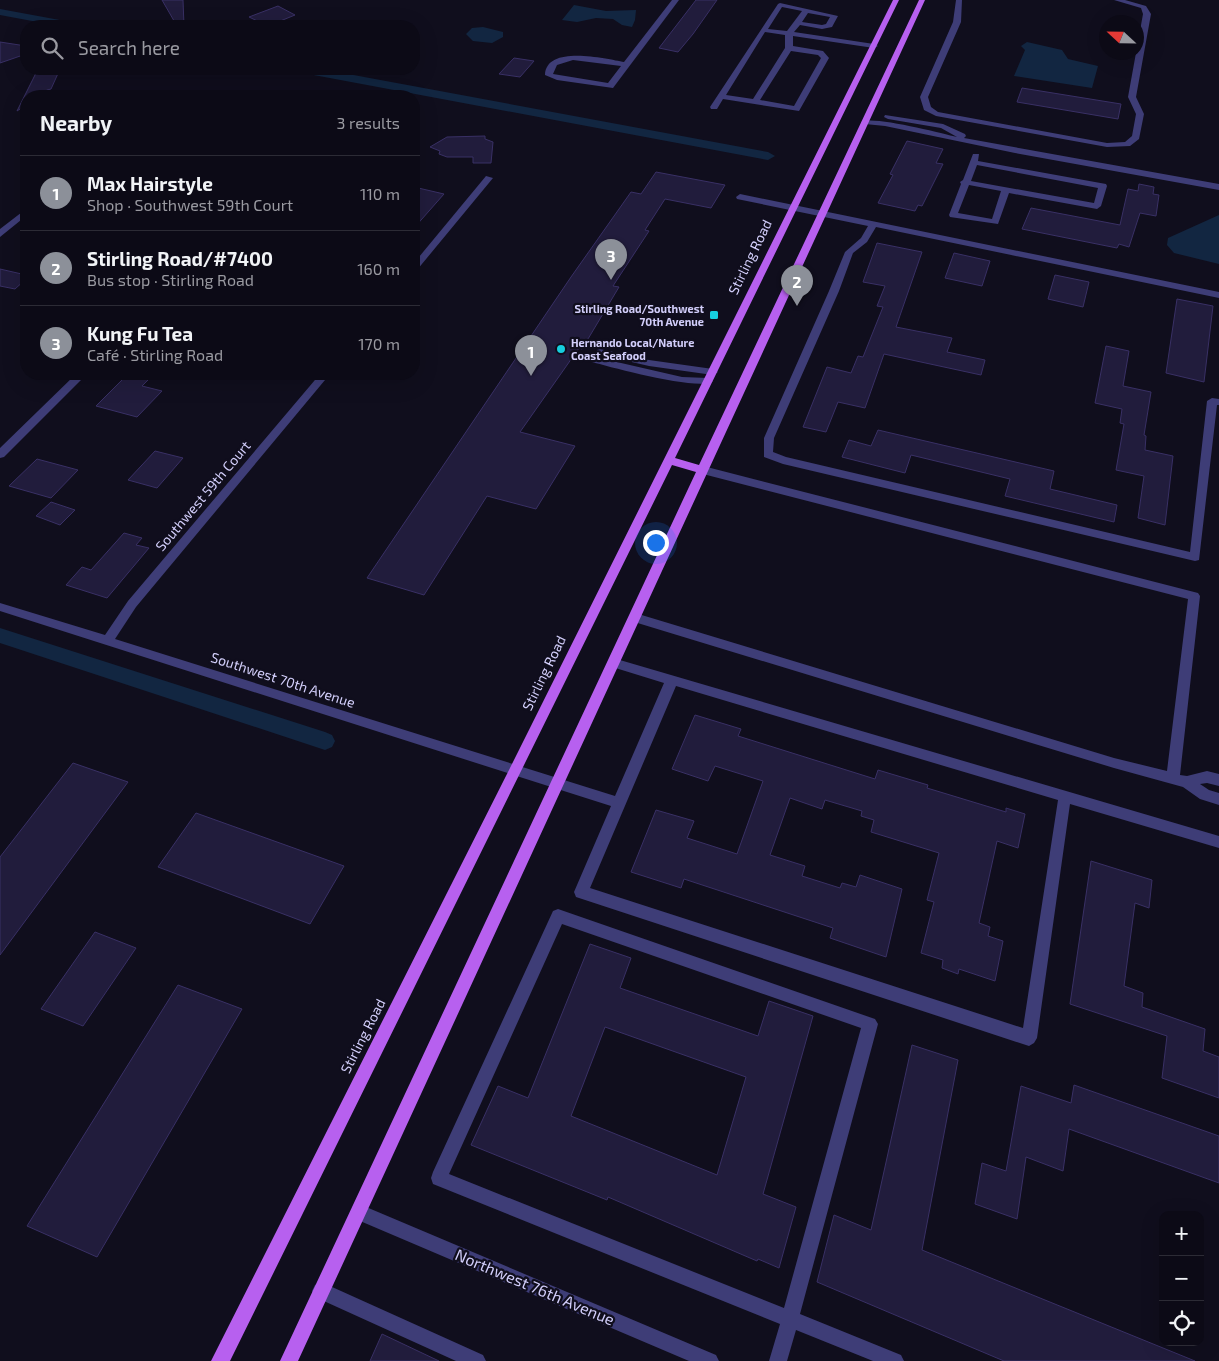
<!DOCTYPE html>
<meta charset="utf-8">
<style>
:root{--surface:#0c0a16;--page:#15131f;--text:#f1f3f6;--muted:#9a9aa1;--line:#2c2b35;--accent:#8c9099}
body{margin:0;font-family:"Exo 2",sans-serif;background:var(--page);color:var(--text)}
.controls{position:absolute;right:15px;bottom:15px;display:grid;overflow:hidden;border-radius:10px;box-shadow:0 5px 20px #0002}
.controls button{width:45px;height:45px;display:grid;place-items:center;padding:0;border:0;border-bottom:1px solid var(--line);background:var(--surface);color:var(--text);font:25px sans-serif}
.compass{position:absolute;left:1099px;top:15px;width:45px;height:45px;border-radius:50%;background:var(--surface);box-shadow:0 5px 20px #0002;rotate:292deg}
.you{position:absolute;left:655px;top:542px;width:18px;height:18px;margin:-12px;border:4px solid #fff;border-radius:50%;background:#1a73e8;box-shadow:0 0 0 8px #1a73e833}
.badge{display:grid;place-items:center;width:32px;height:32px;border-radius:50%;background:var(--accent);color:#fff;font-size:16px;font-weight:700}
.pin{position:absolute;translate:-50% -41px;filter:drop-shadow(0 1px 2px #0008)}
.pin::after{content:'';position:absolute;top:26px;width:18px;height:15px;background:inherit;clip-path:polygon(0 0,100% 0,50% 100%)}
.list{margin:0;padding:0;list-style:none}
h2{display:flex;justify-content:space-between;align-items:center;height:65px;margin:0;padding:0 20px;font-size:21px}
h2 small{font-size:16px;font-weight:400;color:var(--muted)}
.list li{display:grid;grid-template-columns:32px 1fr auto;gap:15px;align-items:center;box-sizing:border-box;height:75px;padding:0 20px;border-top:1px solid var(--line)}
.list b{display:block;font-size:19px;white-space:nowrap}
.list p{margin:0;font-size:16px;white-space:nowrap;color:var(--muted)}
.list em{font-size:16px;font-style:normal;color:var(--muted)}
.icon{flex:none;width:28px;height:28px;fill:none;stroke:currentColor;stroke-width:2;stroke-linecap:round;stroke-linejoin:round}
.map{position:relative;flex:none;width:1219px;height:1361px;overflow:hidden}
.search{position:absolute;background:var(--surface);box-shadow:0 5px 20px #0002;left:20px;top:20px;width:400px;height:55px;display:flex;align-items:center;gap:12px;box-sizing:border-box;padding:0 18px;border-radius:20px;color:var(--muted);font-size:19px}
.panel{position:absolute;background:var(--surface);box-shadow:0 5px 20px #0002;left:20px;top:90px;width:400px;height:290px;border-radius:20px}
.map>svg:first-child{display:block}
.water{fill:#122641}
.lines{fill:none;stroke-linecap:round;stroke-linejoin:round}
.canal{fill:#122641;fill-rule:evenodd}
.building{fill:#211c3c;stroke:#393065;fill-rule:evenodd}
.minor{fill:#3e3d77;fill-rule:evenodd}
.major{fill:#b760ef;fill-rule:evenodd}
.poi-dot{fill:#16cede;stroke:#100e1d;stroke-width:2}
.labels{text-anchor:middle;stroke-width:4.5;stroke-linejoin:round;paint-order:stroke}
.far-poi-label{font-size:11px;font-weight:bold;fill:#d2cefa;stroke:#100e1d;text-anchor:end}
.street-label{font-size:14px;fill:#d2cefa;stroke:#100e1d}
.near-street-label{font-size:16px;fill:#d2cefa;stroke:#100e1d}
</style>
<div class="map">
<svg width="1219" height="1361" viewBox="0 0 1219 1361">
<rect width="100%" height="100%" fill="#100e1d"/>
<path class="water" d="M 574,5 L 606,11 L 636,10 L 635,20 L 632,27 L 622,25 L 613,19 L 596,18 L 577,22 L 562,20 Z
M 483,27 L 503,32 L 503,37 L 492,43 L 473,41 L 466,34 L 472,28 Z
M 1027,42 L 1062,50 L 1068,59 L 1098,66 L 1092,88 L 1014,76 L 1025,50 L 1021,46 Z
M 1219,215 L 1219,264 L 1174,253 L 1167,245 L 1168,238 Z"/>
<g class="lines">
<path class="canal" d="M 0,9 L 76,23 L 82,26 L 59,26 L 0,15 Z
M 297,69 L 321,69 L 768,152 L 775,156 L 768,160 L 303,73 Z
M 0,628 L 325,732 L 332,735 L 335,741 L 332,747 L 325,750 L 0,643 Z"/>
</g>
<path class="building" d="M 162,0 L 183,0 L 184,26 L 177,26 Z
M 696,0 L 717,0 L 693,34 L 678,52 L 659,48 Z
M 278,6 L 295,15 L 268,26 L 249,17 Z
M 0,42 L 26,46 L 26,54 L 0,63 Z
M 514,58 L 534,61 L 520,77 L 499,74 Z
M 38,69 L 60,69 L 51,89 L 47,90 L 38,96 L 26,96 L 26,105 L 17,111 Z
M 1022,88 L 1121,104 L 1118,119 L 1017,102 Z
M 485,136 L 485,139 L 493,142 L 491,163 L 473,163 L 473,157 L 447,157 L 439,154 L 440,151 L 430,147 L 447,137 Z
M 907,141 L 943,149 L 936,163 L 943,164 L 922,206 L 918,205 L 915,211 L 878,203 L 893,175 L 890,174 Z
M 656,172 L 725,185 L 711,208 L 665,199 L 645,230 L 649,231 L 613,286 L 619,287 L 582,349 L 579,348 L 520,432 L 575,446 L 536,509 L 487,496 L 424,595 L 367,578 L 571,277 L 631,192 L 641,194 Z
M 1139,184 L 1154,187 L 1153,194 L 1159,195 L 1156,216 L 1140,213 L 1129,247 L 1119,244 L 1117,248 L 1022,229 L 1031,208 L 1120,225 L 1128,189 L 1138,191 Z
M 414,187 L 444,194 L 414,228 Z
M 877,243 L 922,252 L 896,327 L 952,338 L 947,352 L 985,360 L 981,375 L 884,354 L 865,408 L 838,402 L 826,432 L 803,427 L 827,367 L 851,373 L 858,356 L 863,357 L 883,307 L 877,306 L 885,286 L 863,282 Z
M 954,253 L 990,261 L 982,286 L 945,278 Z
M 0,269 L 26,275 L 26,279 L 15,289 L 0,286 Z
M 1055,275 L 1089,282 L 1083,307 L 1048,299 Z
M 1177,299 L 1213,306 L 1204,382 L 1166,373 Z
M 1106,346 L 1129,351 L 1123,386 L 1151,392 L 1144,435 L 1146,436 L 1145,450 L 1173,456 L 1165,525 L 1138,518 L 1144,476 L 1116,470 L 1124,424 L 1120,423 L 1122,409 L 1095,403 Z
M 128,374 L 150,378 L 142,386 L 162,391 L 137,417 L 96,406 Z
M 878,430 L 1054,471 L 1050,489 L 1117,505 L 1114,522 L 1005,496 L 1010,479 L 911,455 L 905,473 L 842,457 L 849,440 L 871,446 Z
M 155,451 L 183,458 L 157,488 L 128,480 Z
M 37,459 L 78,470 L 51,498 L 9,486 Z
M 51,502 L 75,510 L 60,525 L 36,516 Z
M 124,533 L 142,538 L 136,545 L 149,548 L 107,598 L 66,585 L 82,567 L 91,570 Z
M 695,715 L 741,729 L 738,736 L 875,779 L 878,770 L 928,785 L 927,788 L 1006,812 L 1006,808 L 1025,814 L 1018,848 L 997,841 L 979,923 L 990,927 L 988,936 L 1003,941 L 995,981 L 959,969 L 958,974 L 942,968 L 943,960 L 921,953 L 934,902 L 927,900 L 939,853 L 871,832 L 874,820 L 861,816 L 862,811 L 825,800 L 822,809 L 790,798 L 770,855 L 805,866 L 802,876 L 840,888 L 842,883 L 856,887 L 860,875 L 902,889 L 886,957 L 830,938 L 833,928 L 684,879 L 681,888 L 631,872 L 656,810 L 694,821 L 687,838 L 737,854 L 763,781 L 715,766 L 708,781 L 672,769 Z
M 73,763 L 128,782 L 0,955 L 0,857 Z
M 196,813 L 344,866 L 310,924 L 158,867 Z
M 1091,861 L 1152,880 L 1149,908 L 1135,903 L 1124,986 L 1143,993 L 1142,1007 L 1205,1029 L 1203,1051 L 1219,1057 L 1219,1098 L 1162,1078 L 1167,1036 L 1070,1004 Z
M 95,932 L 136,948 L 83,1026 L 41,1009 Z
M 590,944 L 631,958 L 620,988 L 758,1036 L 769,1001 L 813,1016 L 763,1194 L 796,1207 L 779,1268 L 758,1259 L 757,1261 L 608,1197 L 607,1200 L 471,1145 L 498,1086 L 528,1098 ZM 605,1027 L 746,1077 L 717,1175 L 571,1116 Z
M 178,985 L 242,1009 L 97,1257 L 27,1226 Z
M 912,1045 L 958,1060 L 922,1250 L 1195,1361 L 1004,1361 L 817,1282 L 834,1215 L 871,1230 Z
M 1074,1085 L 1219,1136 L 1219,1183 L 1069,1129 L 1063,1171 L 1026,1157 L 1017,1219 L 975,1204 L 982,1163 L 1006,1171 L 1021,1086 L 1071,1103 Z
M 382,1334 L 439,1361 L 370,1361 Z"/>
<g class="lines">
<path class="minor" d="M 672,0 L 679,0 L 613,88 L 557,80 L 545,75 C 546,44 607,59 624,62 ZM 573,60 L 621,66 L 608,83 L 553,74 L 557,65 Z
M 956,0 L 962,0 L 961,22 L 928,97 L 931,107 L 938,112 L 1107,143 L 1125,142 L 1132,136 L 1136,114 L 1128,97 L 1143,14 L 1141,8 L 1114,0 L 1125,0 L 1146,6 L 1151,14 L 1136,97 L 1144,114 L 1139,139 L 1130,146 L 1107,147 L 936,116 L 924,110 L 920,97 L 953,22 Z
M 780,3 L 838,16 L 832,27 L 822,29 L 800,25 L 794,32 L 874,44 L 878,46 L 874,48 L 793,36 L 793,46 L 823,51 L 829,58 L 799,111 L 723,99 L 717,109 L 711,109 L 710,107 L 778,4 ZM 782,7 L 802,11 L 787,31 L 768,29 ZM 808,13 L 830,17 L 826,24 L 822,25 L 802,22 ZM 765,32 L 785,35 L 785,48 L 753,99 L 726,95 ZM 791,51 L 818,55 L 821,58 L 794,106 L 760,100 Z
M 885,115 L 943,124 L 965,134 L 966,136 L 964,138 L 1219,184 L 1219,190 L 1015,153 L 885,126 L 865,124 L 861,122 C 871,115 941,133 957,137 L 941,128 L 888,119 L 884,117 Z
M 973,154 L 979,154 L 978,161 L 1106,184 L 1107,186 L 1101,206 L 1097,209 L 1009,193 L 998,224 L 950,217 L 949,215 L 961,184 L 960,182 L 963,180 ZM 977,165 L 1098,188 L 1094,203 L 971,181 ZM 969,185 L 1001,191 L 992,219 L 958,213 Z
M 486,176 L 493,178 L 417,270 L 414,271 L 414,263 Z
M 740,194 L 1219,292 L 1219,298 L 876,227 L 867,242 L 853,253 L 839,291 L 774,438 L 773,452 L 786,457 L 1190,552 L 1207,401 L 1212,398 L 1219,399 L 1219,405 L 1217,405 L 1199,560 L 1195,561 L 783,464 L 764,457 L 764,438 L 829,291 L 845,252 L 861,238 L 868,226 L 737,199 L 736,197 Z
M 26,209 L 26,216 L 0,237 L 0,229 Z
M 600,349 L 649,360 L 713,369 L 718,372 L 713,375 L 649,366 L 597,354 L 597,350 Z
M 595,357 L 682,377 L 708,378 L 713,381 C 702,392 610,367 592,362 L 590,360 Z
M 76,374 L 87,374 L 4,457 L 0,458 L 0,448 Z
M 320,374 L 330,374 L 136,607 L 115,639 L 615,796 L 664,683 L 609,666 L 607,663 L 609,660 L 613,658 L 1219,836 L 1219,848 L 1070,804 L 1037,1038 L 1034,1043 L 1029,1046 L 576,897 L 574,892 L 611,806 L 0,611 L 0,603 L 105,635 L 128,601 ZM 676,686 L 1058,800 L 1023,1028 L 590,888 Z
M 703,466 L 1198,593 L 1200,596 L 1180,775 L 1187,776 L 1207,771 L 1219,774 L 1219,786 L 1207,783 L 1200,784 L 1209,790 L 1219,793 L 1219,805 L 1200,799 L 1183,787 L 1114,768 L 631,621 L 629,618 L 631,615 L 635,613 L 1114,758 L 1167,771 L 1188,599 L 699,473 L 698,470 Z
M 558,909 L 875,1019 L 878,1024 L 800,1314 L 901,1355 L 904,1361 L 873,1361 L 796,1330 L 787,1361 L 769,1361 L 780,1324 L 433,1184 L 431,1178 L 433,1172 L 553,911 ZM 562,924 L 861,1028 L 784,1308 L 449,1174 Z
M 359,1204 L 716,1355 L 719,1361 L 689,1361 L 353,1218 L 351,1212 L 353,1206 Z
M 321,1282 L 483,1355 L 486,1361 L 456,1361 L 315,1297 L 312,1291 L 315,1285 Z"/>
<path class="major" d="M 893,0 L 899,0 L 675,458 L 699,465 L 919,0 L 925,0 L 298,1361 L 280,1361 L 696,472 L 672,465 L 230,1361 L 211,1361 L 510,768 Z"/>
</g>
<g class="poi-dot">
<rect x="709" y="310" width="10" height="10" rx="2.5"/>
<circle cx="561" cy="349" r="5"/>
</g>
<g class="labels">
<g class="far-poi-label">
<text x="704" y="313">Stirling Road/Southwest<tspan x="704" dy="13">70th Avenue</tspan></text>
<text x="571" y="347" text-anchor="start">Hernando Local/Nature<tspan x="571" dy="13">Coast Seafood</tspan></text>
</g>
<g class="street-label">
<text transform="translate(750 257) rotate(-64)" y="5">Stirling Road</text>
<text transform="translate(203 496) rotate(-50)" y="5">Southwest 59th Court</text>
<text transform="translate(544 673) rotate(-64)" y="5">Stirling Road</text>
<text transform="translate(283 680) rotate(18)" y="5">Southwest 70th Avenue</text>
<text transform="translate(363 1036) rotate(-63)" y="5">Stirling Road</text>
</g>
<g class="near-street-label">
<text transform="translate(535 1287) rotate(23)" y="6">Northwest 76th Avenue</text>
</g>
</g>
</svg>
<div class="controls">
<button>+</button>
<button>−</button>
<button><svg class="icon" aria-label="locate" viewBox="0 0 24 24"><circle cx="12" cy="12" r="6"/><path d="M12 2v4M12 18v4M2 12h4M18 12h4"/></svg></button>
</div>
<svg class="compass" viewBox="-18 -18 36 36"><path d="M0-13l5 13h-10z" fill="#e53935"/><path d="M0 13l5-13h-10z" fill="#9a9aa1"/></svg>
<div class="you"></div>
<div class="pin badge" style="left:531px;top:376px">1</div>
<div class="pin badge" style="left:797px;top:306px">2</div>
<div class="pin badge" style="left:611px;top:280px">3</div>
<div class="search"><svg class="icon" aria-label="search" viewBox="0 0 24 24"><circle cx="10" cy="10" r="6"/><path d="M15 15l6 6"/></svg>Search here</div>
<section class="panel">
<h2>Nearby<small>3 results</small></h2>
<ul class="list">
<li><span class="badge">1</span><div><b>Max Hairstyle</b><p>Shop · Southwest 59th Court</p></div><em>110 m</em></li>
<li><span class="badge">2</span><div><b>Stirling Road/#7400</b><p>Bus stop · Stirling Road</p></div><em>160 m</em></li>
<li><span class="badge">3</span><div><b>Kung Fu Tea</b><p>Café · Stirling Road</p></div><em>170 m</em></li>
</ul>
</section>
</div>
